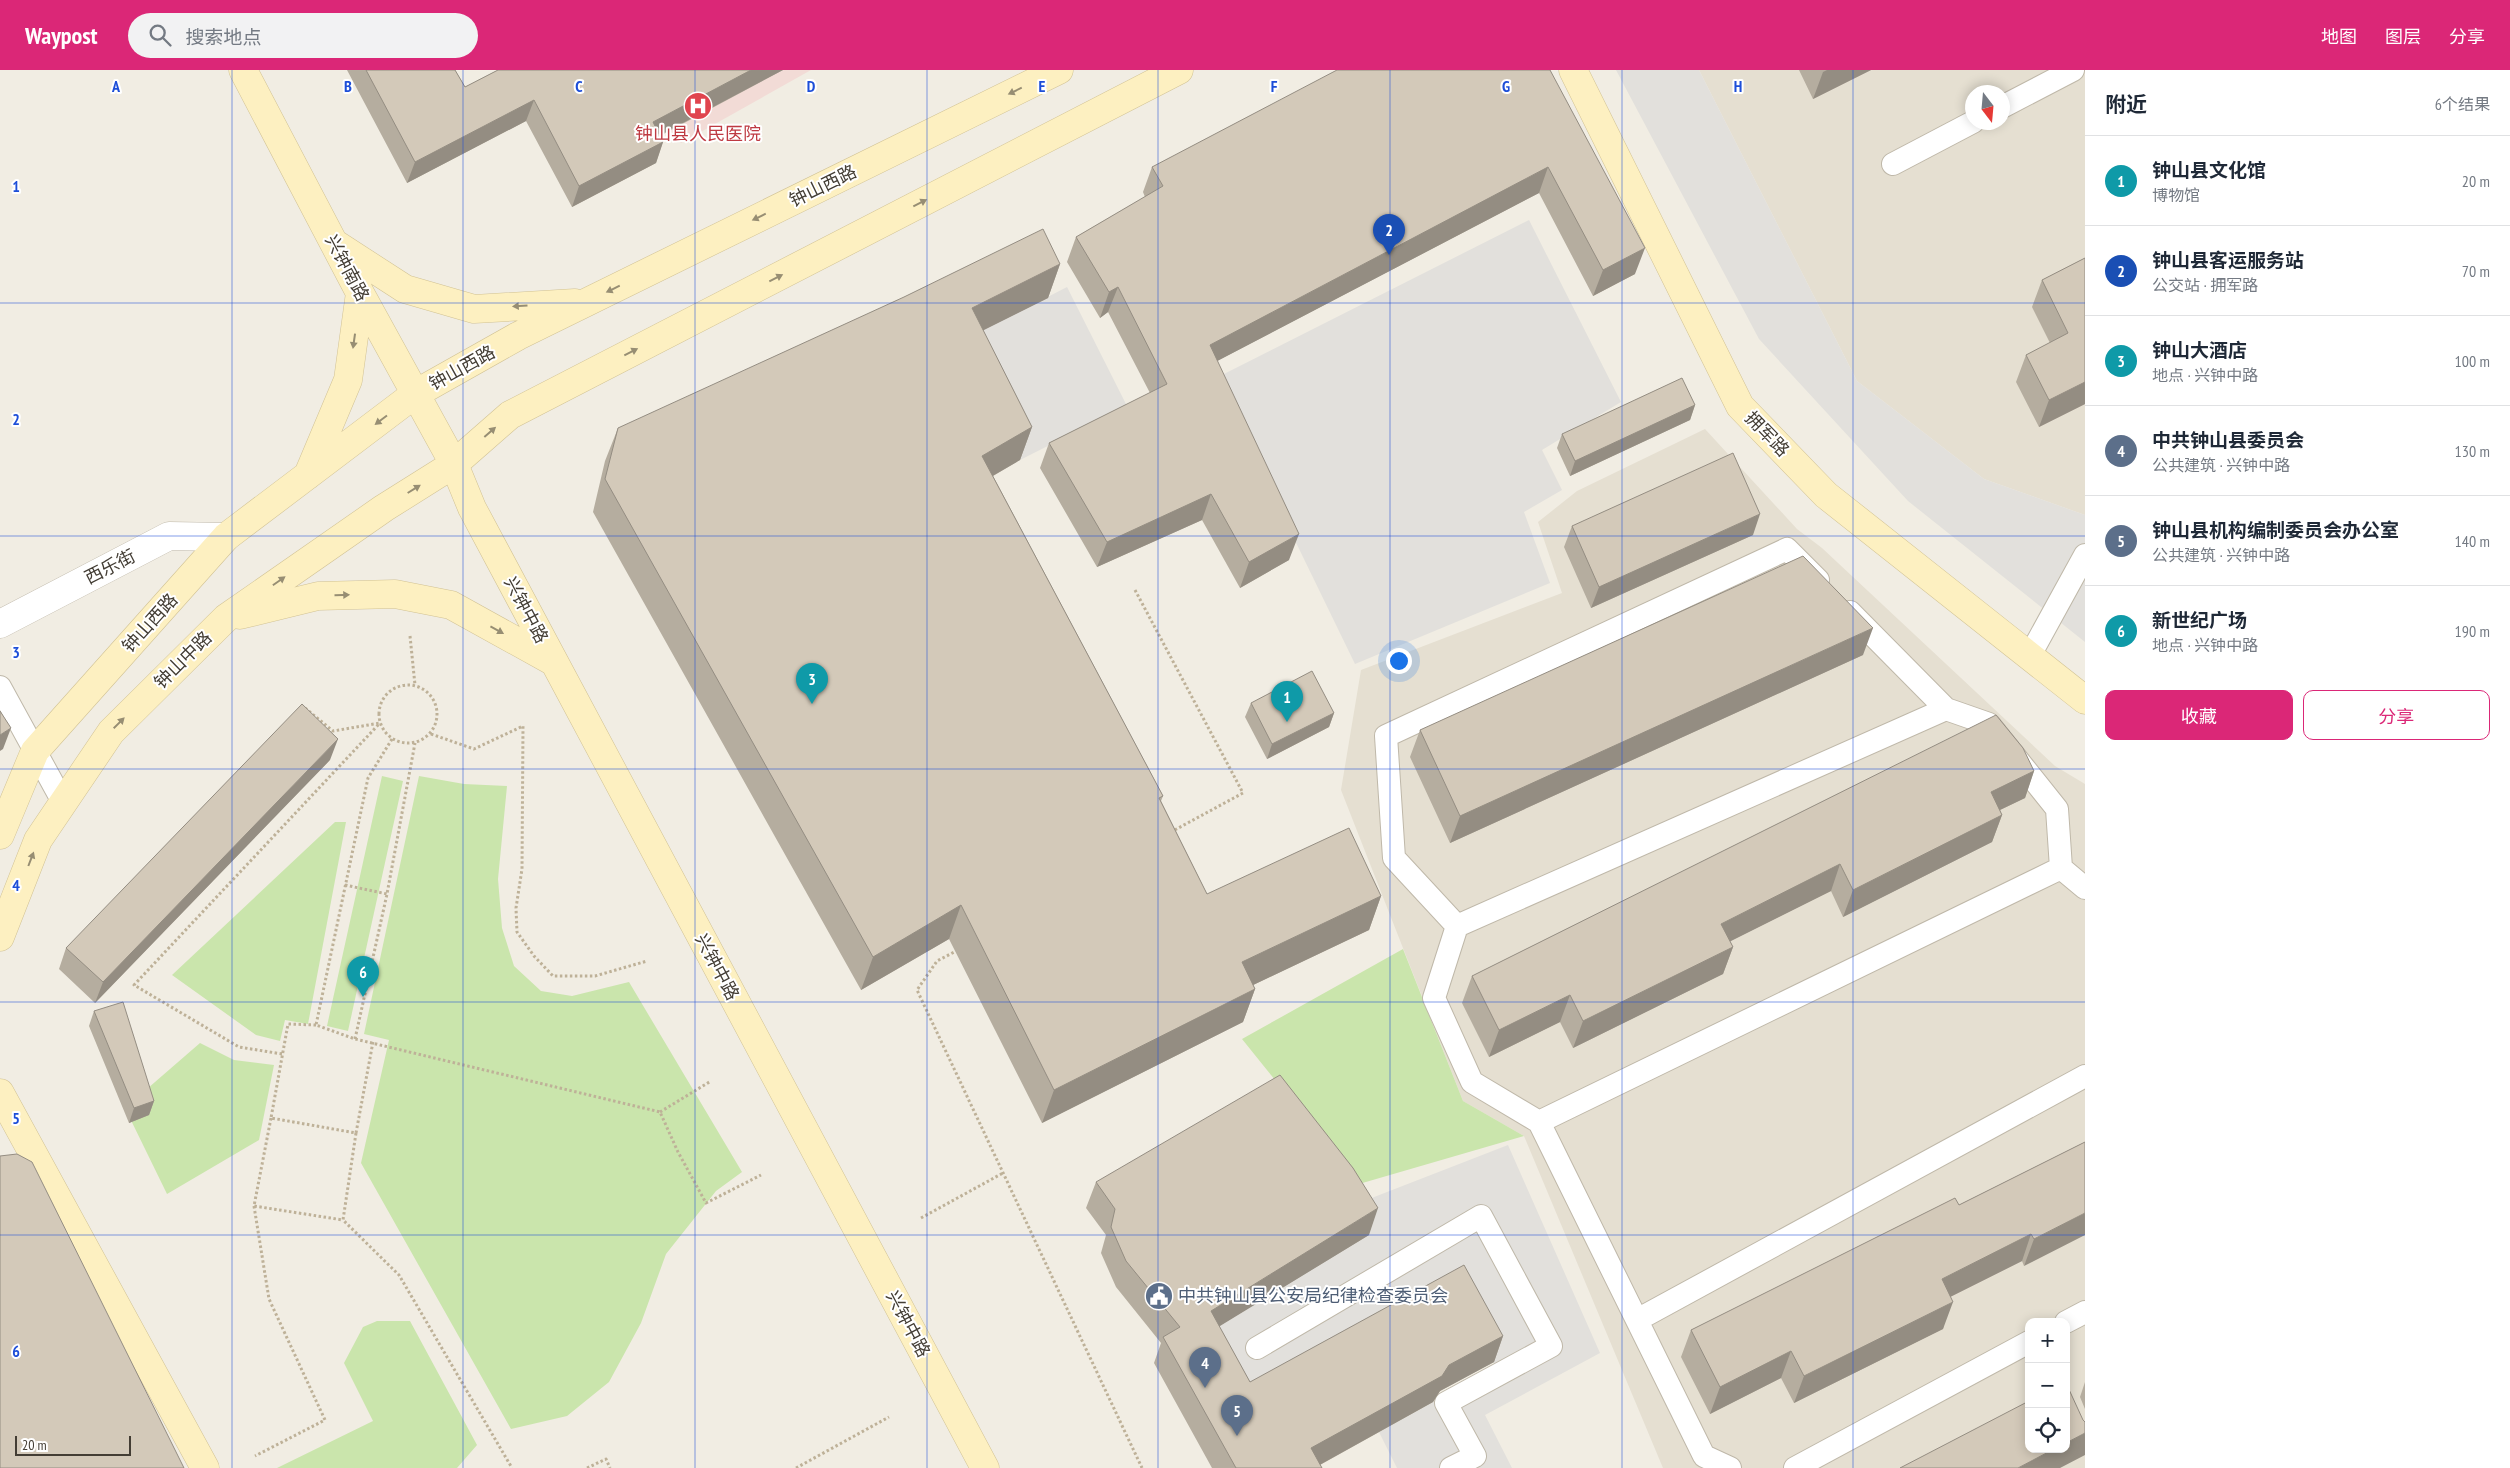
<!DOCTYPE html>
<html lang="zh">
<meta charset="utf-8">
<style>
:root{--surface:#fff;--page:#f2f2f3;--text:#1f2937;--muted:#747a83;--line:#e0e1e3;--accent:#db2777}
body{margin:0;font-family:"PT Sans Narrow","Noto Sans SC",sans-serif;background:var(--page);color:var(--text)}
.controls{position:absolute;right:15px;bottom:15px;display:grid;overflow:hidden;border-radius:10px;box-shadow:0 2px 12px #0003}
.controls button{width:45px;height:45px;display:grid;place-items:center;padding:0;border:0;border-bottom:1px solid var(--line);background:var(--surface);color:var(--text);font:25px sans-serif}
.compass{position:absolute;left:1965px;top:15px;width:45px;height:45px;border-radius:50%;background:var(--surface);box-shadow:0 2px 12px #0003;rotate:164deg}
.scale{position:absolute;left:15px;bottom:12px;width:116px;box-sizing:border-box;padding-left:5px;border:2px solid #433d34;border-top:0;font-size:14px;line-height:18px;white-space:nowrap;color:#433d34;-webkit-text-stroke:4px #fff;paint-order:stroke}
.you{position:absolute;left:1398px;top:590px;width:18px;height:18px;margin:-12px;border:4px solid #fff;border-radius:50%;background:#1a73e8;box-shadow:0 0 0 8px #1a73e833}
.badge{display:grid;place-items:center;width:32px;height:32px;border-radius:50%;background:var(--accent);color:#fff;font-size:16px;font-weight:700}
.pin{position:absolute;translate:-50% -41px;filter:drop-shadow(0 1px 2px #0008)}
.pin::after{content:'';position:absolute;top:26px;width:18px;height:15px;background:inherit;clip-path:polygon(0 0,100% 0,50% 100%)}
.list{margin:0;padding:0;list-style:none}
h2{display:flex;justify-content:space-between;align-items:center;height:65px;margin:0;padding:0 20px;font-size:21px}
h2 small{font-size:16px;font-weight:400;color:var(--muted)}
.list li{display:grid;grid-template-columns:32px 1fr auto;gap:15px;align-items:center;box-sizing:border-box;height:90px;padding:0 20px;border-top:1px solid var(--line)}
.list b{display:block;font-size:19px;white-space:nowrap}
.list p{margin:0;font-size:16px;white-space:nowrap;color:var(--muted)}
.list em{font-size:16px;font-style:normal;color:var(--muted)}
.actions{display:flex;gap:10px;padding:15px 20px}
.actions a{flex:1;padding:11px 0;border:1px solid var(--accent);border-radius:10px;text-align:center;font-size:18px;color:var(--accent)}
.actions .main{background:var(--accent);color:#fff}
.icon{flex:none;width:28px;height:28px;fill:none;stroke:currentColor;stroke-width:2;stroke-linecap:round;stroke-linejoin:round}
.map{position:relative;flex:none;width:2085px;height:1398px;overflow:hidden}
header{display:flex;align-items:center;gap:30px;box-sizing:border-box;height:70px;padding:0 25px;background:var(--accent);color:#fff}
header strong{font-size:24px}
nav{display:flex;gap:28px;margin-inline-start:auto;font-size:18px}
.search{width:350px;height:45px;background:var(--page);display:flex;align-items:center;gap:12px;box-sizing:border-box;padding:0 18px;border-radius:28px;color:var(--muted);font-size:19px}
main{display:flex}
aside{flex:1;background:var(--surface)}
.map>svg:first-child{display:block}
.residential{fill:#e5dfd1;fill-rule:evenodd}
.medical{fill:#f2dbd6}
.green{fill:#cae5ac}
.parking{fill:#e2e0dc}
.lines{fill:none;stroke-linecap:round;stroke-linejoin:round}
.lane-casing{stroke:#bfb8a9;stroke-width:24}
.street-casing{stroke:#bfb8a9;stroke-width:29}
.secondary-casing{stroke:#d1c294;stroke-width:29}
.path{stroke:#beb198;stroke-width:3;stroke-dasharray:2.5 2.5;stroke-linecap:butt}
.lane{stroke:#fff;stroke-width:22}
.street{stroke:#fff;stroke-width:28}
.secondary{stroke:#fdf0c1;stroke-width:28}
.wall{fill:#b5ad9f}
.shaded-wall{fill:#948d82}
.building{fill:#d3c9b9;stroke:#948d82}
.oneway{fill:#978e73}
.grid{fill:none;stroke:#1d4ed8;stroke-width:1;stroke-opacity:0.55}
.labels{text-anchor:middle;stroke-width:4;stroke-linejoin:round;paint-order:stroke}
.health-label{font-size:18px;fill:#be3a42;stroke:#fff}
.street-label{font-size:18px;fill:#433d34;stroke:#fff}
.service-label{font-size:18px;fill:#4e5e75;stroke:#fff;text-anchor:start}
.grid-label{font-size:16px;text-anchor:middle;font-weight:bold;fill:#1d4ed8;stroke:#fff;stroke-width:4;stroke-linejoin:round;paint-order:stroke}
</style>
<header>
<strong>Waypost</strong>
<div class="search"><svg class="icon" aria-label="search" viewBox="0 0 24 24"><circle cx="10" cy="10" r="6"/><path d="M15 15l6 6"/></svg>搜索地点</div>
<nav><a>地图</a><a>图层</a><a>分享</a></nav>
</header>
<main>
<div class="map">
<svg width="2085" height="1398" viewBox="0 0 2085 1398">
<rect width="100%" height="100%" fill="#f1ede3"/>
<path class="residential" d="M 1699,0 L 2085,0 L 2085,445 L 1984,409 L 1857,311 ZM 1972,22 L 2002,22 L 2002,52 L 1972,52 Z
M 1705,359 L 1797,459 L 1822,478 L 2055,696 L 2085,714 L 2085,1398 L 1663,1398 L 1524,1066 L 1463,1031 L 1341,720 L 1361,600 L 1562,523 L 1538,452 L 1577,421 ZM 2029,1252 L 2066,1252 L 2066,1379 L 2029,1379 Z"/>
<path class="medical" d="M 621,0 L 811,0 L 681,73 Z"/>
<path class="green" d="M 382,706 L 403,711 L 348,961 L 327,956 Z
M 419,706 L 464,714 L 507,716 L 498,809 L 502,858 L 514,896 L 541,921 L 572,926 L 629,912 L 742,1102 L 716,1121 L 666,1184 L 641,1253 L 609,1312 L 567,1346 L 511,1359 L 361,1093 L 389,970 L 364,964 Z
M 335,752 L 346,752 L 308,954 L 285,950 L 280,971 L 256,965 L 172,905 Z
M 1403,879 L 1463,1031 L 1524,1066 L 1359,1114 L 1242,969 Z
M 200,973 L 234,990 L 274,995 L 259,1070 L 167,1124 L 125,1038 Z
M 377,1251 L 410,1251 L 477,1375 L 457,1398 L 277,1398 L 373,1351 L 344,1293 L 363,1257 Z"/>
<path class="parking" d="M 1616,0 L 1699,0 L 1857,311 L 1984,409 L 2085,445 L 2085,572 L 1908,431 L 1759,269 Z
M 1529,150 L 1621,332 L 1542,380 L 1562,420 L 1524,442 L 1550,513 L 1355,594 L 1216,308 Z
M 1067,217 L 1127,336 L 1020,390 L 960,272 Z
M 1508,1075 L 1600,1283 L 1485,1345 L 1512,1398 L 1397,1398 L 1379,1362 L 1496,1297 L 1455,1222 L 1241,1339 L 1202,1267 L 1368,1165 L 1351,1136 Z"/>
<g class="lines">
<defs>
<path id="lane" d="M 2002,37 L 2073,0
M 1893,94 L 1973,52
M 2029,587 L 2085,485
M 0,617 L 63,732
M 1946,639 L 1989,654 L 2057,739 L 2061,798
M 1457,856 L 1394,788 L 1386,666 L 1787,479 L 1818,510
M 1539,1052 L 2061,798 L 2085,818
M 1637,1250 L 2085,1006
M 2066,1252 L 2085,1242
M 1257,1278 L 1481,1146 L 1551,1276 L 1446,1333 L 1475,1386 L 1451,1398
M 1730,1398 L 1704,1386 L 1539,1052 L 1472,1012 L 1434,928 L 1457,856 L 1946,639 L 1850,542
M 1795,1398 L 2029,1272"/>
<path id="street" d="M 0,554 L 169,466 L 226,467"/>
<path id="secondary" d="M 243,0 L 360,223 L 454,394 L 472,438 L 985,1398
M 1573,0 L 1740,336 L 1826,425 L 2085,630
M 334,173 L 405,219 L 474,239 L 575,233
M 308,405 L 348,310 L 360,223
M 240,545 L 318,526 L 395,524 L 451,535 L 554,592
M 0,765 L 35,681 L 226,467 L 415,324 L 518,266 L 1059,0
M 0,867 L 38,770 L 111,662 L 226,548 L 384,438 L 454,394 L 510,345 L 1179,0
M 0,1023 L 205,1398"/>
</defs>
<use href="#lane" class="lane-casing"/>
<use href="#street" class="street-casing"/>
<use href="#secondary" class="secondary-casing"/>
<path class="path" d="M 1135,520 L 1243,723 L 1171,762
M 410,566 L 415,615
M379 644a29 29 0 1 1 58 0a29 29 0 1 1-58 0Z
M 305,638 L 333,661 L 380,653
M 431,664 L 474,679 L 523,656 L 522,799 L 516,838 L 517,862 L 534,886 L 553,906 L 595,906 L 647,891
M 392,669 L 368,708 L 316,955 L 355,969 L 660,1042 L 678,1082 L 706,1133 L 761,1105
M 345,815 L 387,824
M 958,880 L 937,891 L 917,920 L 1142,1398
M 316,955 L 288,954 L 271,1048 L 356,1063 L 373,972
M 355,969 L 387,824 L 415,673
M 282,984 L 239,977 L 134,915 L 380,653
M 660,1042 L 711,1011
M 271,1048 L 254,1136 L 343,1150
M 356,1063 L 343,1150 L 399,1205 L 512,1398
M 254,1136 L 269,1229 L 325,1350 L 255,1386
M 921,1148 L 1003,1103
M 587,1398 L 606,1389 L 610,1398
M 796,1398 L 889,1347"/>
<use href="#lane" class="lane"/>
<use href="#street" class="street"/>
<use href="#secondary" class="secondary"/>
</g>
<path class="wall" d="M 347,0 L 455,0 L 465,17 L 498,0 L 783,0 L 660,66 L 663,72 L 656,93 L 572,137 L 526,51 L 407,113 Z
M 1550,0 L 1635,204 L 1593,226 L 1539,123 L 1217,291 L 1289,490 L 1240,518 L 1202,450 L 1097,497 L 1040,398 L 1049,373 L 1150,323 L 1108,242 L 1100,248 L 1067,192 L 1076,167 L 1145,127 L 1143,122 L 1152,97 Z
M 1799,0 L 1871,0 L 1813,29 Z
M 2085,188 L 2085,334 L 2039,357 L 2016,312 L 2026,285 L 2050,273 L 2032,237 L 2042,210 Z
M 1060,194 L 1048,228 L 983,260 L 1032,357 L 1020,390 L 993,406 L 1163,726 L 1161,731 L 1207,824 L 1381,826 L 1369,860 L 1253,915 L 1255,919 L 1243,952 L 1042,1053 L 949,869 L 861,920 L 593,442 L 605,391 L 618,358 Z
M 1695,335 L 1690,350 L 1570,406 L 1557,378 L 1562,364 Z
M 1572,456 L 1753,465 L 1591,538 L 1564,477 Z
M 1863,585 L 1450,773 L 1410,687 L 1420,660 Z
M 1251,633 L 1334,643 L 1329,657 L 1267,689 L 1245,647 Z
M 330,690 L 95,933 L 59,899 L 66,878 Z
M 2034,701 L 2025,728 L 2000,740 L 2002,745 L 1992,772 L 1843,847 L 1831,821 L 1730,871 L 1733,877 L 1723,904 L 1573,978 L 1560,952 L 1489,987 L 1462,933 L 1472,906 Z
M 94,941 L 154,1031 L 149,1045 L 129,1053 L 89,956 Z
M 2085,1072 L 2024,1196 L 2022,1191 L 1950,1227 L 1943,1259 L 1794,1333 L 1781,1308 L 1710,1344 L 1681,1287 L 1691,1260 L 1959,1135 Z
M 1096,1112 L 1369,1165 L 1219,1256 L 1250,1312 L 1503,1266 L 1494,1292 L 1440,1321 L 1433,1332 L 1320,1395 L 1322,1398 L 1212,1398 L 1154,1293 L 1161,1273 L 1116,1217 L 1101,1183 L 1106,1165 L 1086,1138 Z
M 2085,1312 L 2085,1339 L 2080,1327 Z"/>
<path class="shaded-wall" d="M 751,0 L 783,0 L 645,73 L 653,52 Z
M 1827,0 L 1871,0 L 1813,29 L 1823,2 Z
M 534,30 L 526,51 L 407,113 L 415,92 Z
M 663,72 L 656,93 L 572,137 L 579,116 Z
M 1548,97 L 1539,123 L 1200,300 L 1210,275 Z
M 1645,178 L 1635,204 L 1593,226 L 1603,200 Z
M 1060,194 L 1048,228 L 960,272 L 972,238 Z
M 1118,217 L 1108,242 L 1100,248 L 1109,222 Z
M 2085,312 L 2085,334 L 2039,357 L 2049,330 Z
M 1695,335 L 1690,350 L 1570,406 L 1575,391 Z
M 1032,357 L 1020,390 L 970,419 L 982,386 Z
M 1211,424 L 1202,450 L 1097,497 L 1107,472 Z
M 1760,444 L 1753,465 L 1591,538 L 1599,517 Z
M 1299,464 L 1289,490 L 1240,518 L 1249,492 Z
M 1873,558 L 1863,585 L 1450,773 L 1460,746 Z
M 1334,643 L 1329,657 L 1267,689 L 1272,674 Z
M 11,658 L 3,679 L 0,681 L 0,665 Z
M 338,669 L 330,690 L 95,933 L 103,912 Z
M 2034,701 L 2025,728 L 1981,749 L 1991,722 Z
M 2002,745 L 1992,772 L 1843,847 L 1853,820 Z
M 1840,794 L 1831,821 L 1711,881 L 1721,854 Z
M 1381,826 L 1369,860 L 1230,926 L 1242,892 Z
M 961,835 L 949,869 L 861,920 L 873,887 Z
M 1733,877 L 1723,904 L 1573,978 L 1583,951 Z
M 1255,919 L 1243,952 L 1042,1053 L 1054,1020 Z
M 1570,925 L 1560,952 L 1489,987 L 1499,960 Z
M 154,1031 L 149,1045 L 129,1053 L 134,1038 Z
M 1378,1138 L 1369,1165 L 1202,1267 L 1211,1241 Z
M 2085,1143 L 2085,1165 L 2024,1196 L 2034,1169 Z
M 2031,1164 L 2022,1191 L 1932,1236 L 1942,1209 Z
M 1953,1232 L 1943,1259 L 1794,1333 L 1804,1306 Z
M 1503,1266 L 1494,1292 L 1440,1321 L 1433,1332 L 1314,1398 L 1311,1378 L 1449,1295 Z
M 1791,1281 L 1781,1308 L 1710,1344 L 1720,1317 Z
M 2085,1363 L 2085,1385 L 2060,1398 L 2018,1398 L 2054,1379 L 2066,1379 L 2066,1373 Z"/>
<path class="building" d="M 366,0 L 455,0 L 465,17 L 498,0 L 751,0 L 653,52 L 663,72 L 579,116 L 534,30 L 415,92 Z
M 1337,0 L 1550,0 L 1645,178 L 1603,200 L 1548,97 L 1210,275 L 1299,464 L 1249,492 L 1211,424 L 1107,472 L 1049,373 L 1167,314 L 1118,217 L 1109,222 L 1076,167 L 1163,116 L 1152,97 Z
M 1043,159 L 1060,194 L 972,238 L 1032,357 L 982,386 L 1163,726 L 1159,728 L 1207,824 L 1349,758 L 1381,826 L 1242,892 L 1255,919 L 1054,1020 L 961,835 L 873,887 L 605,409 L 618,358 L 904,227 Z
M 2085,188 L 2085,312 L 2049,330 L 2026,285 L 2068,263 L 2042,210 Z
M 1682,308 L 1695,335 L 1575,391 L 1562,364 Z
M 1733,383 L 1760,444 L 1599,517 L 1572,456 Z
M 1803,486 L 1873,558 L 1460,746 L 1420,660 Z
M 1312,601 L 1334,643 L 1272,674 L 1251,633 Z
M 302,634 L 338,669 L 103,912 L 66,878 Z
M 0,641 L 11,658 L 0,665 Z
M 1996,645 L 2023,678 L 2034,701 L 1991,722 L 2002,745 L 1853,820 L 1840,794 L 1721,854 L 1733,877 L 1583,951 L 1570,925 L 1499,960 L 1472,906 Z
M 123,932 L 154,1031 L 134,1038 L 94,941 Z
M 1280,1005 L 1353,1098 L 1378,1138 L 1211,1241 L 1250,1312 L 1464,1195 L 1503,1266 L 1449,1295 L 1442,1306 L 1311,1378 L 1322,1398 L 1236,1398 L 1163,1267 L 1180,1257 L 1126,1191 L 1111,1157 L 1115,1139 L 1096,1112 Z
M 2085,1072 L 2085,1143 L 2034,1169 L 2031,1164 L 1942,1209 L 1953,1232 L 1804,1306 L 1791,1281 L 1720,1317 L 1691,1260 L 1955,1128 L 1959,1135 Z
M 17,1084 L 32,1092 L 184,1398 L 0,1398 L 0,1086 Z
M 2066,1313 L 2083,1350 L 2085,1352 L 2085,1363 L 2066,1373 Z
M 2029,1331 L 2029,1379 L 2054,1379 L 2018,1398 L 1900,1398 Z"/>
<defs><path id="oneway-solid" d="M-6-.8H1V-3.2L6.5 0L1 3.2V.8H-6Z" transform="scale(1.25)"/></defs>
<g class="oneway">
<use href="#oneway-solid" transform="translate(1015 21) rotate(154)"/>
<use href="#oneway-solid" transform="translate(920 133) rotate(-27)"/>
<use href="#oneway-solid" transform="translate(759 147) rotate(154)"/>
<use href="#oneway-solid" transform="translate(776 208) rotate(-27)"/>
<use href="#oneway-solid" transform="translate(613 219) rotate(154)"/>
<use href="#oneway-solid" transform="translate(520 236) rotate(176)"/>
<use href="#oneway-solid" transform="translate(354 271) rotate(98)"/>
<use href="#oneway-solid" transform="translate(631 282) rotate(-27)"/>
<use href="#oneway-solid" transform="translate(381 350) rotate(143)"/>
<use href="#oneway-solid" transform="translate(490 362) rotate(-41)"/>
<use href="#oneway-solid" transform="translate(414 419) rotate(-32)"/>
<use href="#oneway-solid" transform="translate(279 511) rotate(-35)"/>
<use href="#oneway-solid" transform="translate(342 525) rotate(-2)"/>
<use href="#oneway-solid" transform="translate(497 560) rotate(29)"/>
<use href="#oneway-solid" transform="translate(119 653) rotate(-45)"/>
<use href="#oneway-solid" transform="translate(31 789) rotate(-69)"/>
</g>
<path class="grid" d="M 232,0 L 232,1398M 463,0 L 463,1398M 695,0 L 695,1398M 927,0 L 927,1398M 1158,0 L 1158,1398M 1390,0 L 1390,1398M 1622,0 L 1622,1398M 1853,0 L 1853,1398M 0,233 L 2085,233M 0,466 L 2085,466M 0,699 L 2085,699M 0,932 L 2085,932M 0,1165 L 2085,1165"/>
<defs>
<symbol id="hospital-disc" viewBox="-11 -11 22 22"><circle r="9.5" fill="#e0444e" stroke="#fff"/><path d="M-5-5h3v3.5h4V-5h3V5h-3V1.5h-4V5h-3Z" fill="#fff"/></symbol>
<symbol id="civic-disc" viewBox="-11 -11 22 22"><circle r="9.5" fill="#5c6f8a" stroke="#fff"/><path d="M-.6-6.5H3V-4.5H.6V-3L4-1V1h2V6H-6V1h2V-1L-.6-3ZM-1.2 2.5V6h2.4V2.5Z" fill="#fff"/></symbol>
</defs>
<g fill-rule="evenodd">
<use href="#hospital-disc" x="682" y="20" width="32" height="32"/>
<use href="#civic-disc" x="1143" y="1210" width="32" height="32"/>
</g>
<g class="labels">
<g class="health-label">
<text x="698" y="70">钟山县人民医院</text>
</g>
<g class="street-label">
<text transform="translate(823 116) rotate(-26)" y="6">钟山西路</text>
<text transform="translate(347 198) rotate(62)" y="6">兴钟南路</text>
<text transform="translate(462 298) rotate(-29)" y="6">钟山西路</text>
<text transform="translate(1767 364) rotate(46)" y="6">拥军路</text>
<text transform="translate(110 497) rotate(-27)" y="6">西乐街</text>
<text transform="translate(526 540) rotate(62)" y="6">兴钟中路</text>
<text transform="translate(150 553) rotate(-48)" y="6">钟山西路</text>
<text transform="translate(183 590) rotate(-45)" y="6">钟山中路</text>
<text transform="translate(717 897) rotate(62)" y="6">兴钟中路</text>
<text transform="translate(908 1254) rotate(62)" y="6">兴钟中路</text>
</g>
<g class="service-label">
<text x="1178" y="1232">中共钟山县公安局纪律检查委员会</text>
</g>
</g>
<g class="grid-label">
<text x="116" y="22">A</text>
<text x="348" y="22">B</text>
<text x="579" y="22">C</text>
<text x="811" y="22">D</text>
<text x="1042" y="22">E</text>
<text x="1274" y="22">F</text>
<text x="1506" y="22">G</text>
<text x="1738" y="22">H</text>
<text x="16" y="122">1</text>
<text x="16" y="355">2</text>
<text x="16" y="588">3</text>
<text x="16" y="821">4</text>
<text x="16" y="1054">5</text>
<text x="16" y="1287">6</text>
</g>
</svg>
<div class="controls">
<button>+</button>
<button>−</button>
<button><svg class="icon" aria-label="locate" viewBox="0 0 24 24"><circle cx="12" cy="12" r="6"/><path d="M12 2v4M12 18v4M2 12h4M18 12h4"/></svg></button>
</div>
<svg class="compass" viewBox="-18 -18 36 36"><path d="M0-13l5 13h-10z" fill="#e53935"/><path d="M0 13l5-13h-10z" fill="#747a83"/></svg>
<div class="scale">20 m</div>
<div class="you"></div>
<div class="pin badge" style="left:1287px;top:652px;background:#0f9aa8">1</div>
<div class="pin badge" style="left:1389px;top:185px;background:#1a4fb4">2</div>
<div class="pin badge" style="left:812px;top:634px;background:#0f9aa8">3</div>
<div class="pin badge" style="left:1205px;top:1318px;background:#5c6f8a">4</div>
<div class="pin badge" style="left:1237px;top:1366px;background:#5c6f8a">5</div>
<div class="pin badge" style="left:363px;top:927px;background:#0f9aa8">6</div>
</div>
<aside>
<h2>附近<small>6个结果</small></h2>
<ul class="list">
<li><span class="badge" style="background:#0f9aa8">1</span><div><b>钟山县文化馆</b><p>博物馆</p></div><em>20 m</em></li>
<li><span class="badge" style="background:#1a4fb4">2</span><div><b>钟山县客运服务站</b><p>公交站 · 拥军路</p></div><em>70 m</em></li>
<li><span class="badge" style="background:#0f9aa8">3</span><div><b>钟山大酒店</b><p>地点 · 兴钟中路</p></div><em>100 m</em></li>
<li><span class="badge" style="background:#5c6f8a">4</span><div><b>中共钟山县委员会</b><p>公共建筑 · 兴钟中路</p></div><em>130 m</em></li>
<li><span class="badge" style="background:#5c6f8a">5</span><div><b>钟山县机构编制委员会办公室</b><p>公共建筑 · 兴钟中路</p></div><em>140 m</em></li>
<li><span class="badge" style="background:#0f9aa8">6</span><div><b>新世纪广场</b><p>地点 · 兴钟中路</p></div><em>190 m</em></li>
</ul>
<div class="actions"><a class="main">收藏</a><a>分享</a></div>
</aside>
</main>
